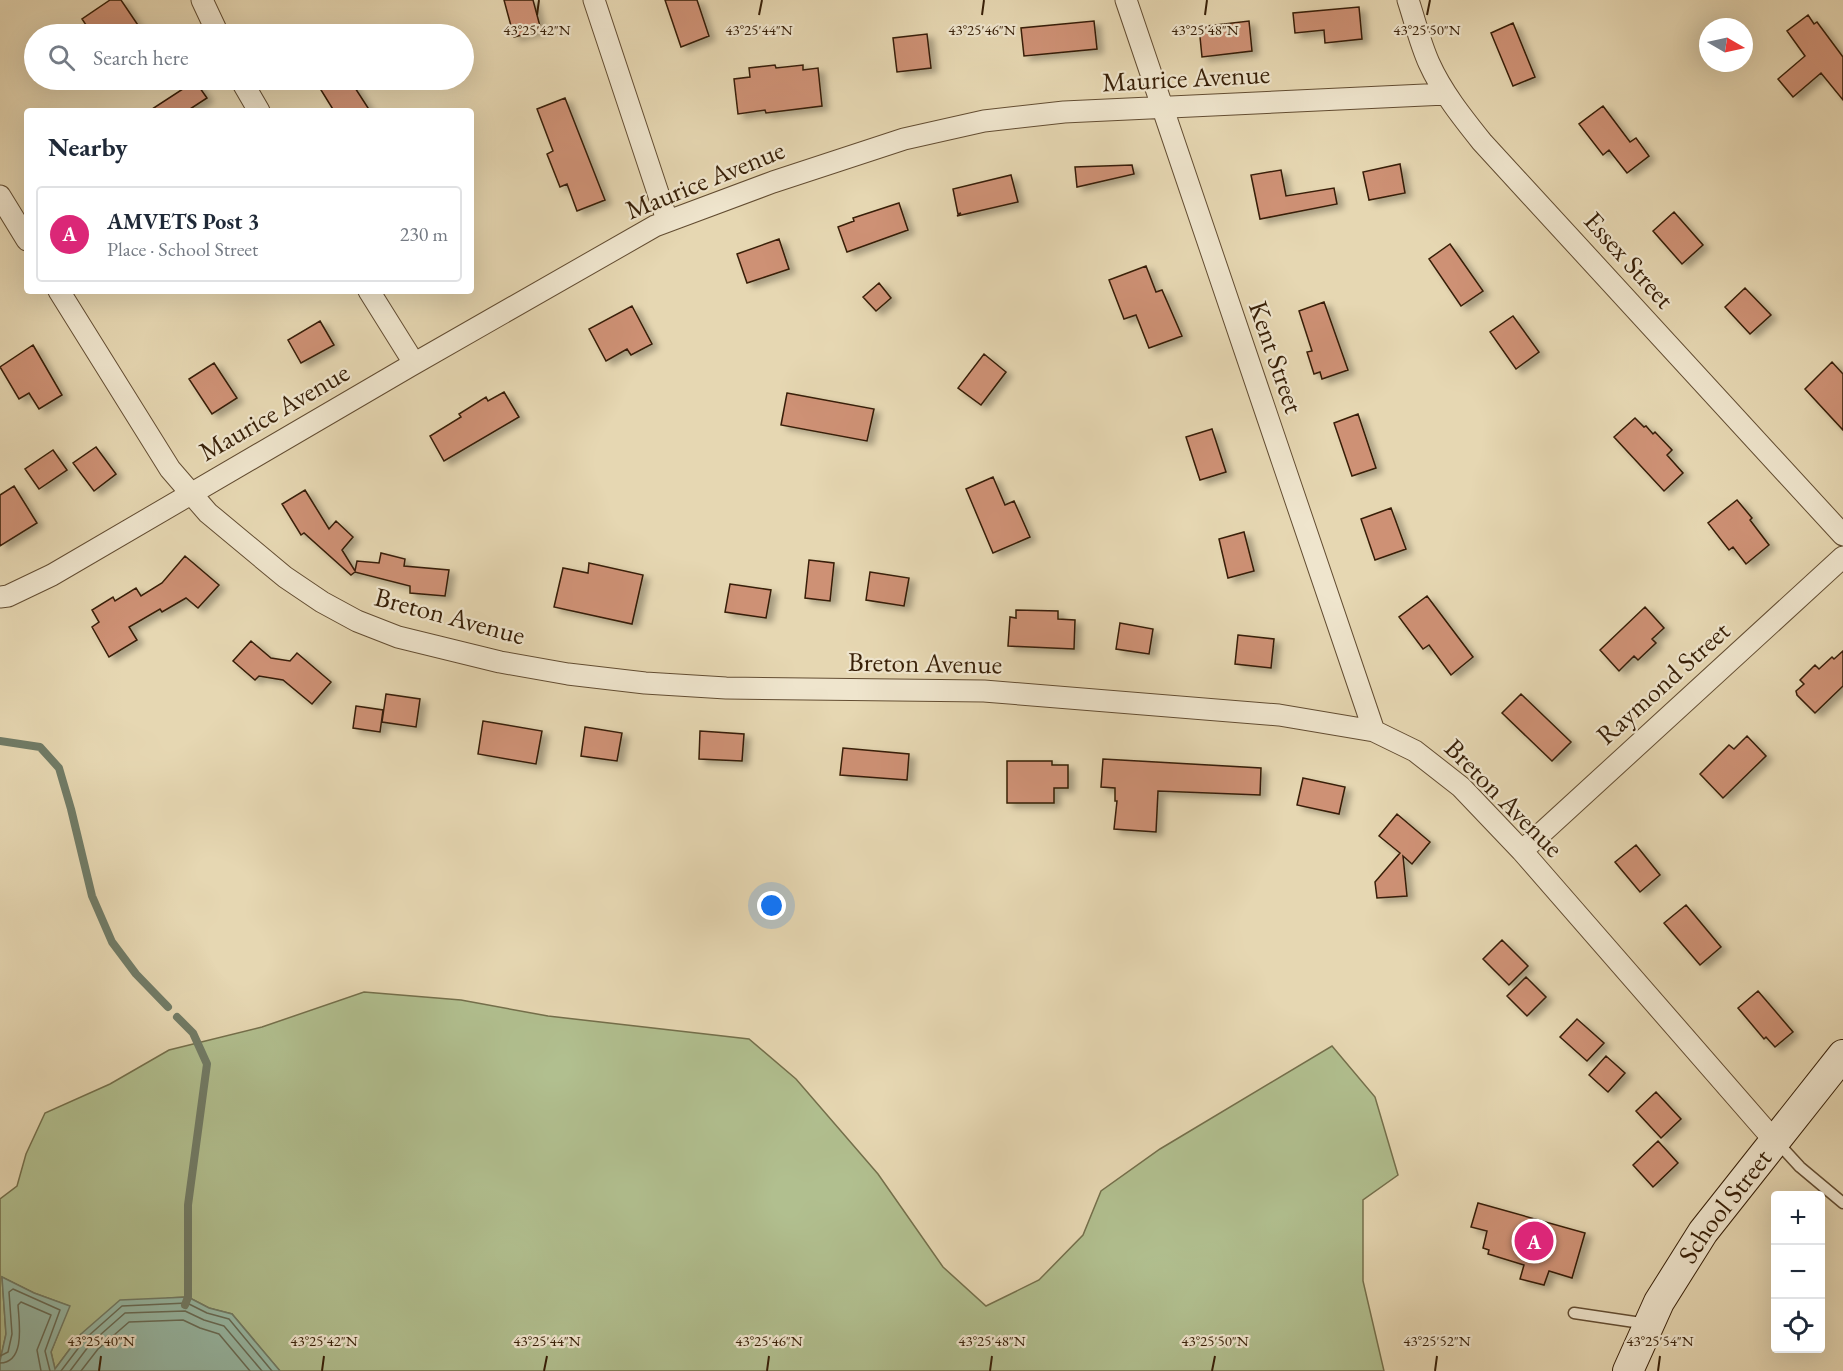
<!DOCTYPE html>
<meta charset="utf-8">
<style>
:root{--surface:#fff;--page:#f6f6f7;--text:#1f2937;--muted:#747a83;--line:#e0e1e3;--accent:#db2777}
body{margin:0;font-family:"EB Garamond",serif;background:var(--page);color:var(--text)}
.controls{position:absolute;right:18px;bottom:18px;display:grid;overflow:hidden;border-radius:6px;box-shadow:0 6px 24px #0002}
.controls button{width:54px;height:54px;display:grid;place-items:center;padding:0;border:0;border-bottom:2px solid var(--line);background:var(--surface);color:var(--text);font:30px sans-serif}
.compass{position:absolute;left:1699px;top:18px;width:54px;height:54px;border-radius:50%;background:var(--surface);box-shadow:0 6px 24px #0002;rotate:99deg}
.you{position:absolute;left:772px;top:906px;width:21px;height:21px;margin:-15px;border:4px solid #fff;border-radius:50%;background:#1a73e8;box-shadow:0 0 0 9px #1a73e833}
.badge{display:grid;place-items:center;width:39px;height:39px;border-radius:50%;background:var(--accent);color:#fff;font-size:20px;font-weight:700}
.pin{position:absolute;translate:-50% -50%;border:3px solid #fff;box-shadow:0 2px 6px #0006}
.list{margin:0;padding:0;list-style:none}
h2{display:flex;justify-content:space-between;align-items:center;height:78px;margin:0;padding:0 24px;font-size:26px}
h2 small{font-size:20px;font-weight:400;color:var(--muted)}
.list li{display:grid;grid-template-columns:39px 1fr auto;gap:18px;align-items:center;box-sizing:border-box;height:96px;margin:0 12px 12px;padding:0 12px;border:2px solid var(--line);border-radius:6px}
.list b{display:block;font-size:22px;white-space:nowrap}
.list p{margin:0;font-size:20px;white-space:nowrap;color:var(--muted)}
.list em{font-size:20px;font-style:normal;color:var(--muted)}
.icon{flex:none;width:33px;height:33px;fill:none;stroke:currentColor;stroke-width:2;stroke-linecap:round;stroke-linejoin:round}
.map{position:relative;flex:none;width:1843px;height:1371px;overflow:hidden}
.search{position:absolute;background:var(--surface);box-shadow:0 6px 24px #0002;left:24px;top:24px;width:450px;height:66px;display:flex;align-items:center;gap:15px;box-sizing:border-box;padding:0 21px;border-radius:33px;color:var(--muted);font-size:22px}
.panel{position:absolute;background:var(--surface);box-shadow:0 6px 24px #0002;left:24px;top:108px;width:450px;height:186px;border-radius:6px}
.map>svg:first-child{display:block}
.green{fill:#b1bf8f;stroke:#746f4b;stroke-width:1.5}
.water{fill:#97baa7;stroke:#717c67;stroke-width:1.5}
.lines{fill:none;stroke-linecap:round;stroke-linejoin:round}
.shore{stroke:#676c57;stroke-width:1.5}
.stream{stroke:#717c67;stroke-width:8}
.building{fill:#ce9175;stroke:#371f07;stroke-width:1.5;filter:url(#shadow)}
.lane-casing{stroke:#634d32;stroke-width:13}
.street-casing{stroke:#634d32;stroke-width:23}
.secondary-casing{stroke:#371f07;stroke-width:32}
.lane{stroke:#efe5cd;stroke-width:10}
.street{stroke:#efe5cd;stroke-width:21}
.secondary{stroke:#efe5cd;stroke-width:30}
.ticks{fill:none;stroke:#371f07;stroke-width:2}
.labels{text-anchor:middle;stroke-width:4.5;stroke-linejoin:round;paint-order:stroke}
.street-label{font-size:27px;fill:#371f07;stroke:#efe5cd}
.ticks-label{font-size:15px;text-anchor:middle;fill:#371f07;stroke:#efe5cd;stroke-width:4.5;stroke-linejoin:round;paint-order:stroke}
</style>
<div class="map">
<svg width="1843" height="1371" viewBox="0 0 1843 1371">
<defs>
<filter id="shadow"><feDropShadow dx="6" dy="4" stdDeviation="3" flood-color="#0004"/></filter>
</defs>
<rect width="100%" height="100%" fill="#e6d7b2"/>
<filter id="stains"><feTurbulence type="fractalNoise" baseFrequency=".00333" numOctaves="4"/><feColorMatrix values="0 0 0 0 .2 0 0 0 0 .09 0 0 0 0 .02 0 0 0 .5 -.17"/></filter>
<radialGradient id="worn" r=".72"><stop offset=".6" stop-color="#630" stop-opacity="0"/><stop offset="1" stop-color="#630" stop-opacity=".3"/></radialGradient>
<path class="green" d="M 364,992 L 461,1000 L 548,1016 L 749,1039 L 796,1079 L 878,1174 L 943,1267 L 986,1306 L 1039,1280 L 1083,1235 L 1101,1191 L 1160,1149 L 1332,1046 L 1375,1097 L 1398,1175 L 1363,1200 L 1363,1281 L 1384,1371 L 280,1371 L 232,1314 L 209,1308 L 188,1297 L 168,1298 L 81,1334 L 55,1369 L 51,1352 L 69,1306 L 34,1293 L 2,1277 L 6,1334 L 0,1361 L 0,1199 L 17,1186 L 26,1154 L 45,1113 L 110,1084 L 169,1050 L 262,1027 Z"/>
<path class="water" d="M 2,1277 L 34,1293 L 70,1306 L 51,1352 L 55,1369 L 81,1334 L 120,1300 L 188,1297 L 209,1308 L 232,1314 L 280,1371 L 0,1371 L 0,1361 L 6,1334 Z"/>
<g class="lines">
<path class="shore" d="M 0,1356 L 8,1352 L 12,1334 L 9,1292 L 13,1289 L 60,1310 L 45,1351 L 50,1371
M 0,1363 C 26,1362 19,1322 18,1305 L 21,1302 L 51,1315 L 37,1350 L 41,1371
M 61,1371 L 86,1338 L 122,1306 L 187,1303 L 207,1313 L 229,1319 L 272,1371
M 70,1371 L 91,1343 L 125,1313 L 185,1311 L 204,1320 L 224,1326 L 262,1371
M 81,1371 L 98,1349 L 129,1322 L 183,1320 L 200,1328 L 219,1334 L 250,1371"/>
<path class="stream" d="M 0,741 L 40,747 L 59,768 L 71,809 L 92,896 L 112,942 L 136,974 L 168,1007
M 177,1017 L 193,1033 L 207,1064 L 188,1205 L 188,1297 L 185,1305"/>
</g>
<path class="building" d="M 110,0 L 121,0 L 144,34 L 92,34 L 82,19 Z
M 504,0 L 533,0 L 541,30 L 514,37 Z
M 665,0 L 697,0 L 709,36 L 681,47 Z
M 1359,7 L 1362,39 L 1325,43 L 1324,30 L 1295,33 L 1293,13 Z
M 1808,15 L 1814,24 L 1817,22 L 1843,57 L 1843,100 L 1821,73 L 1793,97 L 1778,79 L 1805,56 L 1787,31 Z
M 1094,21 L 1097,49 L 1024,56 L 1021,28 Z
M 1249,21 L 1252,51 L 1202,57 L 1199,27 Z
M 1513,23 L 1535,77 L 1513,86 L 1491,33 Z
M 927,34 L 931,68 L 897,72 L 893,38 Z
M 775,65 L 776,68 L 803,65 L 803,70 L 818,68 L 822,106 L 766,113 L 765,110 L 738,114 L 734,79 L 750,77 L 749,68 Z
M 337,80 L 350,80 L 370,111 L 334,111 L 321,90 Z
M 195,81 L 207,98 L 187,111 L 149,111 Z
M 565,98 L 605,200 L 577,211 L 567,184 L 560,187 L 547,154 L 553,151 L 537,109 Z
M 1603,106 L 1630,142 L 1636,138 L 1649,156 L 1627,173 L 1609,150 L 1603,155 L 1579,124 Z
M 1400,164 L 1405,193 L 1369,200 L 1363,172 Z
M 1132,165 L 1134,174 L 1077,187 L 1075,167 Z
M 1281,170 L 1286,196 L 1334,188 L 1337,204 L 1260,219 L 1251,175 Z
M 1011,175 L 1018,202 L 957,216 L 961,213 L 958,214 L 953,189 Z
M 899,203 L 908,230 L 847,252 L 838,227 L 854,221 L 853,218 Z
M 1674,212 L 1703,245 L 1682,264 L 1653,231 Z
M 779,239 L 789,269 L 747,283 L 737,254 Z
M 1450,244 L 1483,291 L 1461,306 L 1429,259 Z
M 1146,266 L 1156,292 L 1162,290 L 1182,336 L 1149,348 L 1136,315 L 1124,319 L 1109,280 Z
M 879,283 L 891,298 L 876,311 L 863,297 Z
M 1745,288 L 1771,315 L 1750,334 L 1725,307 Z
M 1324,302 L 1348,370 L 1322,379 L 1320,372 L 1314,374 L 1307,352 L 1312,351 L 1299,311 Z
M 632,306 L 652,344 L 631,355 L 627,349 L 606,361 L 589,329 Z
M 1513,316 L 1539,352 L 1516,369 L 1490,332 Z
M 320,321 L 334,345 L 301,363 L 288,340 Z
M 33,345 L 62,395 L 39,409 L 29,393 L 19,399 L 0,367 Z
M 984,354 L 1006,372 L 981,405 L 958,388 Z
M 1832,362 L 1843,374 L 1843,430 L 1805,389 Z
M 214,363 L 237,398 L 212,414 L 189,379 Z
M 504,392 L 519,417 L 444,461 L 430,436 L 461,417 L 459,414 L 486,397 L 488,401 Z
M 787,393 L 874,409 L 867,441 L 781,425 Z
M 1358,414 L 1376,468 L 1352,476 L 1334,423 Z
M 1635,418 L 1644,427 L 1646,426 L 1653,434 L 1655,432 L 1672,450 L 1667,455 L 1683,473 L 1664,491 L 1614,437 Z
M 1212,429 L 1226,472 L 1200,480 L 1186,437 Z
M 96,447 L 116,474 L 94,491 L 73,463 Z
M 53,450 L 67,470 L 39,489 L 25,469 Z
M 993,477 L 1005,505 L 1014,501 L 1030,537 L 993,553 L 966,489 Z
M 14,486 L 37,523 L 0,546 L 0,495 Z
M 305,490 L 329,529 L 336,521 L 353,537 L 342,550 L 355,571 L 357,561 L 379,563 L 381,553 L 405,559 L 404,566 L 449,570 L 445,596 L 410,593 L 410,586 L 355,572 L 351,575 L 304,533 L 301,535 L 282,504 Z
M 1737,500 L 1752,518 L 1750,520 L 1769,545 L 1746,564 L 1733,547 L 1729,550 L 1708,523 Z
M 1391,508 L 1406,549 L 1375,560 L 1361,519 Z
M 1244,532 L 1254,571 L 1228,578 L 1219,539 Z
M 185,556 L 219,585 L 198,608 L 186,598 L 162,612 L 160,609 L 129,627 L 137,640 L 109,657 L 92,627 L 99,622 L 92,610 L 113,597 L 115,601 L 136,588 L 141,596 L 162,583 Z
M 809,560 L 834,563 L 830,601 L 805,598 Z
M 589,563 L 643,575 L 632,624 L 554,607 L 563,568 L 588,573 Z
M 870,572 L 909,578 L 904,606 L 866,600 Z
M 730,584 L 771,590 L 766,618 L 725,612 Z
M 1427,596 L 1473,657 L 1451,675 L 1429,645 L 1423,649 L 1399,617 Z
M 1645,607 L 1664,628 L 1652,639 L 1656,643 L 1638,660 L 1634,656 L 1619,671 L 1600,650 Z
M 1016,610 L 1058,611 L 1058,619 L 1075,620 L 1074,649 L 1008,646 L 1010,617 L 1016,618 Z
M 1120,623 L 1153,629 L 1149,654 L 1116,649 Z
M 1238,635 L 1274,639 L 1271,668 L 1235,664 Z
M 251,641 L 271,658 L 290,661 L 297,653 L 331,682 L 312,704 L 283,680 L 259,676 L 255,680 L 233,661 Z
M 1843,651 L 1843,686 L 1815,713 L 1797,695 L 1796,691 L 1804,684 L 1800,680 L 1815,665 L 1819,669 L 1832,657 L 1834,659 Z
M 386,694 L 420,699 L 416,727 L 382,722 Z
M 1521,694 L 1571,742 L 1552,761 L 1502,713 Z
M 356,706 L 383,710 L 380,732 L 353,728 Z
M 483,721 L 542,731 L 536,764 L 478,754 Z
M 585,727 L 622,733 L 617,761 L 581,756 Z
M 700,731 L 744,734 L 742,761 L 699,759 Z
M 1747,736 L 1766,756 L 1723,798 L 1700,774 L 1729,745 L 1734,749 Z
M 843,748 L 909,754 L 907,780 L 840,775 Z
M 1103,759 L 1261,768 L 1260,795 L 1158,791 L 1156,832 L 1114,829 L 1117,801 L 1115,801 L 1115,788 L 1101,787 Z
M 1007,761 L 1052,761 L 1052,765 L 1068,765 L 1068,788 L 1054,788 L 1054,803 L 1007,803 Z
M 1303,778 L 1345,787 L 1339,814 L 1297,805 Z
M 1397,814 L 1430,842 L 1412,864 L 1403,856 L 1407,896 L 1377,898 L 1375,882 L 1400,853 L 1379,836 Z
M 1636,845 L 1660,875 L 1640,892 L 1615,862 Z
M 1686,905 L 1721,947 L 1700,965 L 1664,923 Z
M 1502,940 L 1528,966 L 1509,985 L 1483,959 Z
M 1526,977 L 1546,997 L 1527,1016 L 1507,996 Z
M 1758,991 L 1793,1032 L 1775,1047 L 1766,1037 L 1764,1039 L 1738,1008 Z
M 1577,1019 L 1604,1043 L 1587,1061 L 1560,1037 Z
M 1606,1056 L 1625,1073 L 1608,1092 L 1589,1075 Z
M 1656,1092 L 1681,1119 L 1661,1138 L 1636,1111 Z
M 1658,1141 L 1678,1163 L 1653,1187 L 1633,1165 Z
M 1478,1203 L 1585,1233 L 1572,1278 L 1549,1271 L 1544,1285 L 1520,1279 L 1524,1265 L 1488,1254 L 1489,1250 L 1483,1248 L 1487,1231 L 1471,1227 Z"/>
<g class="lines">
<defs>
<path id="lane" d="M 1777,1142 L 1800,1167 L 1843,1203
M 1574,1313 L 1648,1324"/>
<path id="street" d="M 202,0 L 218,34
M 594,0 L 667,220
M 1126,0 L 1374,731
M 1408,0 C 1415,21 1420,43 1429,63 C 1442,92 1462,117 1482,142 L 1843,535
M 241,80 L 259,111
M 0,196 L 27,240
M 59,291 L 170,469 L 208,513 L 285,577 L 322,602 L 357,621 L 398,637 L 500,662 L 568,674 L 645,683 L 726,688 L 984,691 L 1279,715 L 1374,731 L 1415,751 L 1461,787 L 1522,851 L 1774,1140
M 369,291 L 414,363
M 0,597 L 8,596 L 52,575 L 410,366 L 655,226 L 773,182 L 904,139 L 984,121 L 1064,112 L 1446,94
M 1522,851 L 1843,557"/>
<g id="secondary">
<path id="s1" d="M 1628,1371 L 1659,1302 L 1703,1232 L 1843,1055"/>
</g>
</defs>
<use href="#lane" class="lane-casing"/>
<use href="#street" class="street-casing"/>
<use href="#secondary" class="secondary-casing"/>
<use href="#lane" class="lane"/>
<use href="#street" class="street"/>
<use href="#secondary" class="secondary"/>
</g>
<path class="ticks" d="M 537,15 L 539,0M 759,15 L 762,0M 982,15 L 984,0M 1205,15 L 1207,0M 1427,15 L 1430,0M 99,1371 L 101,1356M 322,1371 L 324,1356M 544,1371 L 547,1356M 767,1371 L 769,1356M 990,1371 L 992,1356M 1212,1371 L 1215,1356M 1435,1371 L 1437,1356M 1658,1371 L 1660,1356"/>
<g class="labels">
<g class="street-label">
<text transform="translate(1186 78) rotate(-3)" y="9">Maurice Avenue</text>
<text transform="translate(705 180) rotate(-22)" y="9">Maurice Avenue</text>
<text transform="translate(1629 260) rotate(48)" y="9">Essex Street</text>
<text transform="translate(1276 357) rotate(71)" y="9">Kent Street</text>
<text transform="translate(274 412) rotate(-30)" y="9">Maurice Avenue</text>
<text transform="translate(450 616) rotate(15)" y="9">Breton Avenue</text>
<text transform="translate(925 663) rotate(1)" y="9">Breton Avenue</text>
<text transform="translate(1663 683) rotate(-42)" y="9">Raymond Street</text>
<text transform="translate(1504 798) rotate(45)" y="9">Breton Avenue</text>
<text dy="9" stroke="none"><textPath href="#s1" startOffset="192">School Street</textPath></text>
</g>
</g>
<g class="ticks-label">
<text x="537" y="35">43°25'42"N</text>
<text x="759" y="35">43°25'44"N</text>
<text x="982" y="35">43°25'46"N</text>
<text x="1205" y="35">43°25'48"N</text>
<text x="1427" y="35">43°25'50"N</text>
<text x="101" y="1346">43°25'40"N</text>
<text x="324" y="1346">43°25'42"N</text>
<text x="547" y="1346">43°25'44"N</text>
<text x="769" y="1346">43°25'46"N</text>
<text x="992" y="1346">43°25'48"N</text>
<text x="1215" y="1346">43°25'50"N</text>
<text x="1437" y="1346">43°25'52"N</text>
<text x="1660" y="1346">43°25'54"N</text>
</g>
<rect width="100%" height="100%" filter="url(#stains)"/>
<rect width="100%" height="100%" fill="url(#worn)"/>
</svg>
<div class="controls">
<button>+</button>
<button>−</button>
<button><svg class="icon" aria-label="locate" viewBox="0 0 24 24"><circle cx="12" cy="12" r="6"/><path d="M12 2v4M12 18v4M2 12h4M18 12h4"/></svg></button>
</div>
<svg class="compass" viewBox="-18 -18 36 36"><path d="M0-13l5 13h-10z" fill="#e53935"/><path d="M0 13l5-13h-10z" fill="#747a83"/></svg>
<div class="you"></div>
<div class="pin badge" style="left:1534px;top:1241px">A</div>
<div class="search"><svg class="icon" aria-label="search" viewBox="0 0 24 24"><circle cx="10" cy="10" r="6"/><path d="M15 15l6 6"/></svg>Search here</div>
<section class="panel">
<h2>Nearby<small></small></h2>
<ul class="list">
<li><span class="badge">A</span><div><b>AMVETS Post 3</b><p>Place · School Street</p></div><em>230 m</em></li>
</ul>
</section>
</div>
